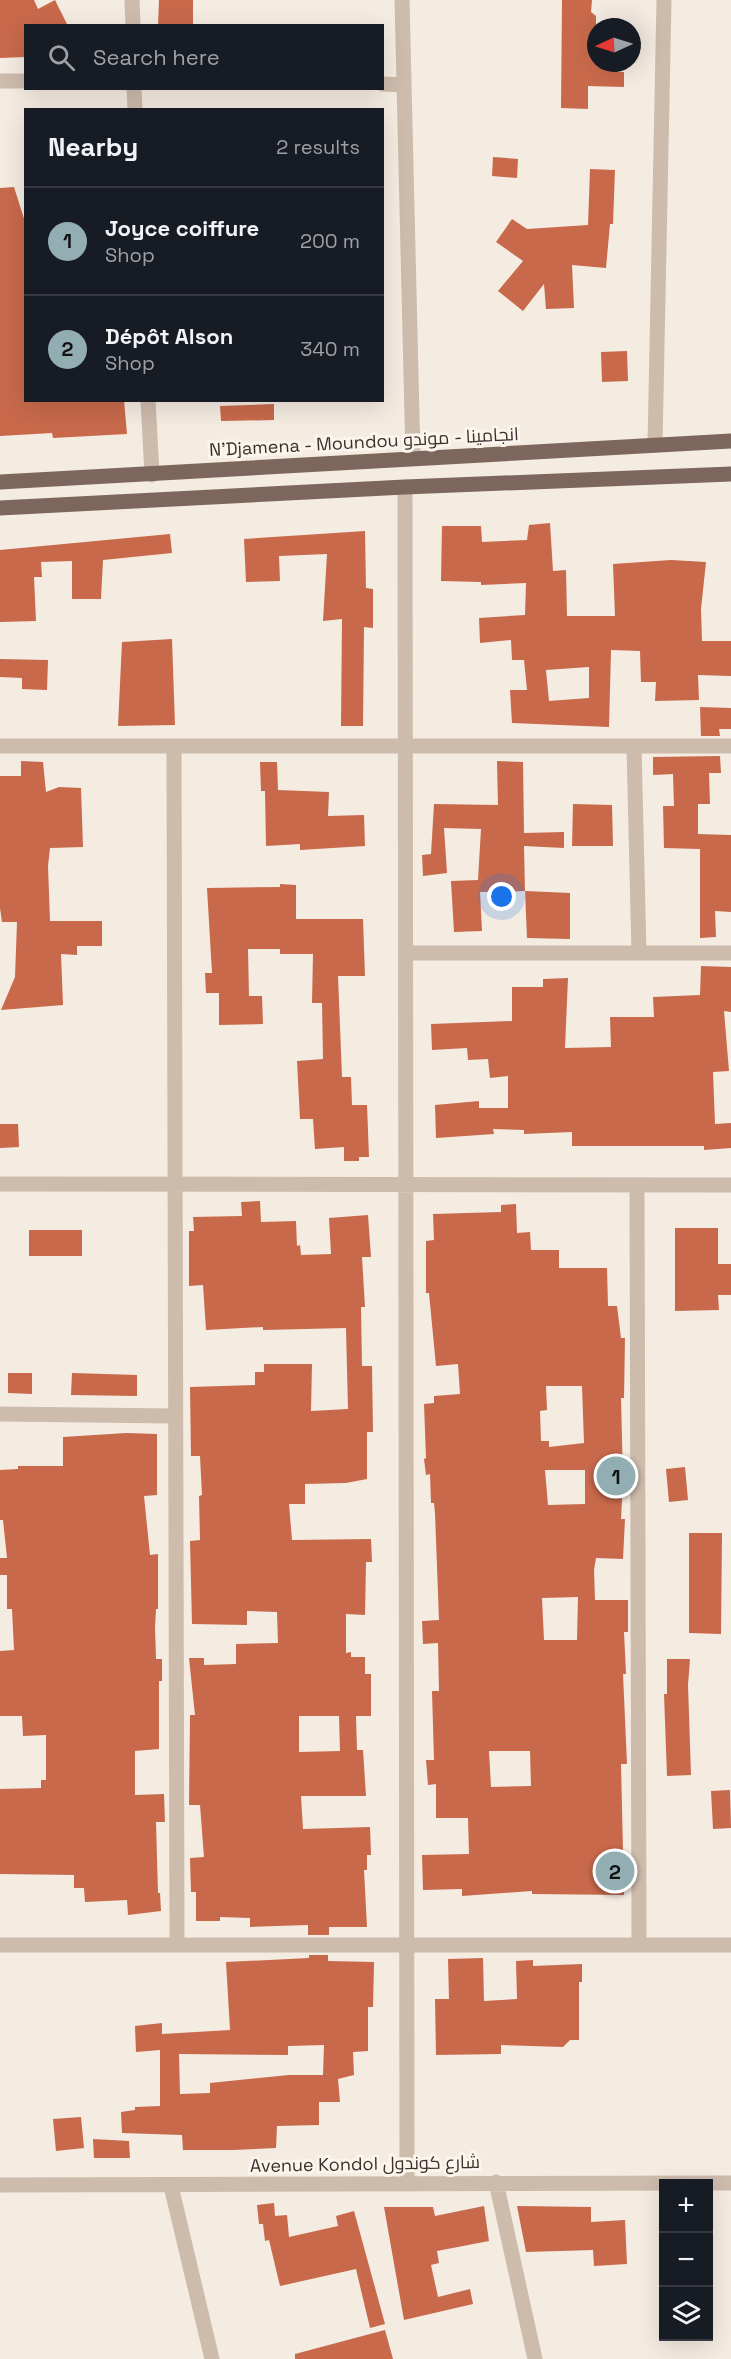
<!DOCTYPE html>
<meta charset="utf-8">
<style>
:root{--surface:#171b24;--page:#20242c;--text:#f1f3f6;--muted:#9ea1a6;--line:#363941;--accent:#92aeb2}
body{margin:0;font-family:"Space Grotesk",Cairo,sans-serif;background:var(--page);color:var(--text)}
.controls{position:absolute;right:18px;bottom:18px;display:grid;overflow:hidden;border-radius:0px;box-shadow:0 6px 24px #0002}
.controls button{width:54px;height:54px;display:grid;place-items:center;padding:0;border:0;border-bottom:2px solid var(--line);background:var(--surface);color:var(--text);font:30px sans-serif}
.compass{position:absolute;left:587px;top:18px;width:54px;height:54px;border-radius:50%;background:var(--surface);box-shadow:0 6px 24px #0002;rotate:266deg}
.you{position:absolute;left:502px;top:897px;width:21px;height:21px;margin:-15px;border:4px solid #fff;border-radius:50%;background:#1a73e8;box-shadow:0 0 0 9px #1a73e833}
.badge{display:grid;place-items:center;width:39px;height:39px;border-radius:50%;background:var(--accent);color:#111;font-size:20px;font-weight:700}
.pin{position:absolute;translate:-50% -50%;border:3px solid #fff;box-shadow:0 2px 6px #0006}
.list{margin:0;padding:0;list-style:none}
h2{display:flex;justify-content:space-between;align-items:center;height:78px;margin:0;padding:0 24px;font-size:26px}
h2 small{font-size:20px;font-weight:400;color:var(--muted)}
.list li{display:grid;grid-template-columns:39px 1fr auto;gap:18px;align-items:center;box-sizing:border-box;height:108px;padding:0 24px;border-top:2px solid var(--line)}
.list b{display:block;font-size:22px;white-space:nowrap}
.list p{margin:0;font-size:20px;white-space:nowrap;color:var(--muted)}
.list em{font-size:20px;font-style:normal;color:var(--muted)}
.icon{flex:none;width:33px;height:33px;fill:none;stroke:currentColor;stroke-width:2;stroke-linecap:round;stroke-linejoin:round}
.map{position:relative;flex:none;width:731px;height:2359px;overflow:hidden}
.search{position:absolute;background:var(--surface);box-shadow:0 6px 24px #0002;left:24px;top:24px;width:360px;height:66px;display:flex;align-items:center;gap:15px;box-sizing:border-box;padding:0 21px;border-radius:0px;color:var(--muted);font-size:22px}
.panel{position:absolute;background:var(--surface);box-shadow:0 6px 24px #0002;left:24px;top:108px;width:360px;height:294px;border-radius:0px}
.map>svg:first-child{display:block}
.building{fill:#c8694b;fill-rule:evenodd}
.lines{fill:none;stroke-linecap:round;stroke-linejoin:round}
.minor{stroke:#cdbbac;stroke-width:15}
.major{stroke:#7d675c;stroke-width:15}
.labels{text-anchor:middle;stroke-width:6;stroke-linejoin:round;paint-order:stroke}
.street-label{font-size:18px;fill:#3b302b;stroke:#fbf5ee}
</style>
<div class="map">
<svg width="731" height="2359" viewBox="0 0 731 2359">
<rect width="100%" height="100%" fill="#f4ebe1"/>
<path class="building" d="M 0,0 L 34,0 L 38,9 L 55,0 L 68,26 L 26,26 L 26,57 L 0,58 Z
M 159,0 L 193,0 L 193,26 L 158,26 Z
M 562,0 L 592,0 L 591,12 L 596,16 L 596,63 L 617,63 L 618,72 L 624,72 L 624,87 L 588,86 L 588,109 L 561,108 Z
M 493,157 L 518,159 L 517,178 L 492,176 Z
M 590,169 L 615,170 L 613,224 L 610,224 L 606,268 L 572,265 L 574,308 L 546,309 L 544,284 L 523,311 L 498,291 L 523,261 L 496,242 L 512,219 L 527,229 L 588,225 Z
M 14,187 L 26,225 L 26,400 L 124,400 L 127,434 L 53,438 L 52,433 L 0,436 L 0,188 Z
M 627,351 L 628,381 L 602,382 L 601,352 Z
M 274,404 L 274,420 L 221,421 L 220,406 Z
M 550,523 L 553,571 L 566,570 L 567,616 L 615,616 L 613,564 L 671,560 L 706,562 L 701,609 L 702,641 L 731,641 L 731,676 L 698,675 L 699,700 L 655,701 L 656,682 L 641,682 L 640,651 L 611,650 L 609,727 L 512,723 L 510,690 L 527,690 L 524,660 L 512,660 L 511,640 L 480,643 L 479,618 L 525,615 L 526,583 L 481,585 L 481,582 L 441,581 L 442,526 L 481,526 L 482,542 L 527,540 L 529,525 ZM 589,667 L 589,698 L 549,701 L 546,670 Z
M 365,531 L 366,588 L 373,589 L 373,628 L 364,627 L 363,726 L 341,726 L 342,619 L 323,621 L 327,554 L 279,556 L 280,581 L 246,582 L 244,539 Z
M 170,534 L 172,553 L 103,560 L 101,599 L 72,599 L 72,561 L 41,562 L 42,577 L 34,577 L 36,621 L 0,622 L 0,550 Z
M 172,639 L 175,725 L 118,726 L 122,642 Z
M 0,659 L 48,660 L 47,690 L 22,689 L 22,678 L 0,677 Z
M 700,707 L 731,708 L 731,729 L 719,729 L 720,736 L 701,736 Z
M 720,756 L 721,773 L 709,773 L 710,804 L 698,804 L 698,834 L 731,835 L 731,912 L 715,911 L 716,937 L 700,938 L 700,849 L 664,848 L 663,806 L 674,806 L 673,774 L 653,775 L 653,757 Z
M 21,761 L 43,762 L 46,792 L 59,787 L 81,788 L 83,847 L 50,848 L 48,866 L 50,921 L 102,921 L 102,946 L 77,946 L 77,955 L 61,954 L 63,1005 L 1,1010 L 15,977 L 17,922 L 2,922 L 0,908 L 0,776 L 21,776 Z
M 497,761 L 523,762 L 524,833 L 564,832 L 564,848 L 524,846 L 525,891 L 480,892 L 482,931 L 454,932 L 451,881 L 478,880 L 481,829 L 444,828 L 447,873 L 423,876 L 422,855 L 431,854 L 434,804 L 498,805 Z
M 260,762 L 277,762 L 278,790 L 329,792 L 328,816 L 364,815 L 365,846 L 300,850 L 300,844 L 266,846 L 265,791 L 261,791 Z
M 573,804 L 612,805 L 613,846 L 572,846 Z
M 280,884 L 296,885 L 296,919 L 363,919 L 365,976 L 338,976 L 342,1077 L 351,1077 L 352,1105 L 367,1105 L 369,1157 L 359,1157 L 359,1161 L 344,1161 L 344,1147 L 315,1149 L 313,1119 L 300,1119 L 297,1061 L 323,1059 L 322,1003 L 312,1003 L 313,954 L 280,954 L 280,949 L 248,949 L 249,996 L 262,996 L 263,1024 L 219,1025 L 219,993 L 206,993 L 205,973 L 212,973 L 207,888 L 280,887 Z
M 525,891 L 570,893 L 570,939 L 527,938 Z
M 701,966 L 731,967 L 731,1012 L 724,1011 L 729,1071 L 713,1072 L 715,1124 L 731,1123 L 731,1148 L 704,1150 L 704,1146 L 572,1146 L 572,1132 L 524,1134 L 524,1130 L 493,1129 L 494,1134 L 436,1138 L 435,1105 L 479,1101 L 479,1108 L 508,1108 L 508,1076 L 490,1078 L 488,1059 L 468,1060 L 467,1048 L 432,1050 L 431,1024 L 512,1021 L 512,987 L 543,987 L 543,979 L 568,978 L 565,1048 L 611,1047 L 610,1017 L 654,1017 L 653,997 L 700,995 Z
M 0,1124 L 18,1124 L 19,1147 L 0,1148 Z
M 260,1201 L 261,1222 L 296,1221 L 297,1246 L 300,1245 L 301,1255 L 331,1254 L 329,1218 L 368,1215 L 371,1257 L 362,1257 L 365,1307 L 361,1307 L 362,1366 L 372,1366 L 373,1432 L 367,1432 L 367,1479 L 346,1483 L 305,1484 L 305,1504 L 289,1504 L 292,1540 L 371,1539 L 372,1562 L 366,1562 L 365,1615 L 346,1614 L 346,1653 L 351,1652 L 351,1657 L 365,1657 L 365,1674 L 371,1674 L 371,1716 L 356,1716 L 357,1750 L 363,1750 L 366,1796 L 301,1796 L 303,1829 L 370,1827 L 371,1855 L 367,1855 L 367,1870 L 364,1870 L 367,1927 L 329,1927 L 329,1935 L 308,1935 L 308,1925 L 250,1927 L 250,1918 L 220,1917 L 220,1921 L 196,1921 L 196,1892 L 191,1892 L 190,1858 L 204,1857 L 200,1805 L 189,1805 L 190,1715 L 195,1715 L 189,1658 L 204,1658 L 204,1665 L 236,1664 L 236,1644 L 278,1643 L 277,1612 L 247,1611 L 247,1625 L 192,1624 L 190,1541 L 200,1540 L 199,1496 L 202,1495 L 200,1456 L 191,1456 L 190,1387 L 255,1385 L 255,1372 L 264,1372 L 264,1364 L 312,1364 L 311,1411 L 348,1409 L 346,1328 L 263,1330 L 263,1327 L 206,1330 L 203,1285 L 189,1286 L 189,1231 L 194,1231 L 193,1217 L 242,1216 L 241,1202 ZM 299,1716 L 339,1716 L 340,1751 L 299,1752 Z
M 516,1204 L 517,1233 L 530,1232 L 531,1250 L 559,1250 L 559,1268 L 607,1268 L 608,1306 L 617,1306 L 621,1338 L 625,1338 L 624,1398 L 621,1398 L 623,1481 L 621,1519 L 625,1519 L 623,1559 L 596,1558 L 594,1570 L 595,1600 L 628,1600 L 628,1632 L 624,1632 L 626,1674 L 623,1674 L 627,1764 L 621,1764 L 624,1895 L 532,1894 L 532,1891 L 462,1896 L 462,1889 L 423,1890 L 422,1855 L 469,1854 L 468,1818 L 436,1818 L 436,1784 L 428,1785 L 426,1760 L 434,1760 L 432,1691 L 439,1691 L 438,1643 L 423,1644 L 422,1621 L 439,1620 L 435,1513 L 434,1503 L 431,1503 L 430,1474 L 426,1475 L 424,1459 L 426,1458 L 424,1404 L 434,1403 L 434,1396 L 460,1394 L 458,1364 L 436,1366 L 429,1293 L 426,1293 L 426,1241 L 434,1240 L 433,1214 L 501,1212 L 501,1205 ZM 546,1386 L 582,1386 L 584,1443 L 549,1447 L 549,1441 L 541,1441 L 540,1411 L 547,1410 ZM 545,1470 L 585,1470 L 585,1504 L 548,1505 ZM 578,1597 L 577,1640 L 544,1640 L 542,1598 ZM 489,1751 L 530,1751 L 531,1786 L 491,1787 Z
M 675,1228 L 718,1228 L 718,1264 L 731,1264 L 731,1295 L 718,1295 L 719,1310 L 675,1311 Z
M 29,1230 L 82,1230 L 82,1256 L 29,1256 Z
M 8,1373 L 32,1373 L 32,1394 L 8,1393 Z
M 72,1373 L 137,1375 L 137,1396 L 71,1395 Z
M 126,1433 L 157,1434 L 157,1495 L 144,1496 L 150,1555 L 158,1554 L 158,1609 L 156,1609 L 155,1628 L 156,1659 L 162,1659 L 162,1681 L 159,1681 L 159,1749 L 135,1751 L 135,1795 L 164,1794 L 165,1822 L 156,1822 L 158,1893 L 160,1893 L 161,1911 L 128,1915 L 127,1900 L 85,1902 L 84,1888 L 74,1888 L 74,1875 L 0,1874 L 0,1789 L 41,1788 L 41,1780 L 46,1780 L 46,1735 L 23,1736 L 22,1716 L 0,1716 L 0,1651 L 14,1650 L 12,1609 L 7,1609 L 7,1575 L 0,1575 L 0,1558 L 7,1558 L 3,1520 L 0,1520 L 0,1470 L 18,1469 L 18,1466 L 63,1466 L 63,1437 Z
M 685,1467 L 688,1500 L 669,1502 L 666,1469 Z
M 689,1533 L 722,1533 L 721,1634 L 689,1633 Z
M 667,1659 L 690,1659 L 688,1685 L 691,1775 L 667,1776 L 664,1694 L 667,1694 Z
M 730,1790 L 731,1828 L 713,1829 L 711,1791 Z
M 309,1955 L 328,1955 L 328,1961 L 374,1962 L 373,2007 L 368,2007 L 368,2051 L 353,2052 L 354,2075 L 338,2079 L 340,2102 L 319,2102 L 319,2125 L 277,2126 L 276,2148 L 233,2150 L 183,2150 L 182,2135 L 122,2133 L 121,2112 L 135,2110 L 135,2107 L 160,2106 L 160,2050 L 136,2052 L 135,2026 L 162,2023 L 162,2034 L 230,2030 L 226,1962 L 309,1958 ZM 324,2045 L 323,2075 L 289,2075 L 210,2083 L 210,2093 L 180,2094 L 179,2054 L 288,2055 L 288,2046 Z
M 483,1958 L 484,2001 L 517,1999 L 516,1961 L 533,1960 L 533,1966 L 582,1964 L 582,1982 L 579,1982 L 579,2040 L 570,2040 L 563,2047 L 501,2045 L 501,2054 L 436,2055 L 435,1999 L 449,1999 L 448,1959 Z
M 81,2117 L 84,2148 L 56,2151 L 53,2119 Z
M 93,2139 L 129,2141 L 130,2158 L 94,2158 Z
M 274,2203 L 275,2216 L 287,2215 L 289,2237 L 338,2226 L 336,2216 L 354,2211 L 385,2324 L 370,2328 L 356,2269 L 280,2286 L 269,2240 L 265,2241 L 263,2224 L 259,2224 L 257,2205 Z
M 484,2206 L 489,2241 L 437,2251 L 439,2263 L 431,2265 L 438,2297 L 470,2289 L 473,2304 L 404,2320 L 384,2207 L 433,2207 L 435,2216 Z
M 517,2206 L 591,2207 L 591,2222 L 625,2220 L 627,2264 L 594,2266 L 593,2250 L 526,2252 Z
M 385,2330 L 393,2359 L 295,2359 L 295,2354 Z"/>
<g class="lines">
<path class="minor" d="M 132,0 L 133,26
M 402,0 L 413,458
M 0,81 L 26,81
M 382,84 L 404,85
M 134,88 L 135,110
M 148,400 L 152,475
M 655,445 L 664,0
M 405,487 L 407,2182
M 0,746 L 731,746
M 174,746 L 177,1945
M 634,746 L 639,953
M 406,953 L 731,953
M 0,1184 L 731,1185
M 637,1185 L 639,1945
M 0,1414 L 174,1416
M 0,1945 L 731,1945
M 496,2182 L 535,2359
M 0,2185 L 731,2183
M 171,2186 L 212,2359"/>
<path class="major" d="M 0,482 L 731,441
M 0,508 L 405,487 L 731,474"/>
</g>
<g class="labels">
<g class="street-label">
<text transform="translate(364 442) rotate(-3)" y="6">N'Djamena - Moundou انجامينا - موندو</text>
<text transform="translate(365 2164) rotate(-1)" y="6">Avenue Kondol شارع كوندول</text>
</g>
</g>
</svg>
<div class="controls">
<button>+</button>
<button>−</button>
<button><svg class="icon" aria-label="layers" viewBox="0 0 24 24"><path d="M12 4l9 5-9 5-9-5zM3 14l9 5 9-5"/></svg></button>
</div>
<svg class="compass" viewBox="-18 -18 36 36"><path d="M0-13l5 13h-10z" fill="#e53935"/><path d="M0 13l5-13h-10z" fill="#9ea1a6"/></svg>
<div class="you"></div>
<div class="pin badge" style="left:616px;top:1476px">1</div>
<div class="pin badge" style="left:615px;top:1871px">2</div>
<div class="search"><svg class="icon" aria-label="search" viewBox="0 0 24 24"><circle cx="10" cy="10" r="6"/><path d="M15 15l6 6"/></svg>Search here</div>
<section class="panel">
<h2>Nearby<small>2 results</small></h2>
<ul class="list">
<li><span class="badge">1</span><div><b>Joyce coiffure</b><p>Shop</p></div><em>200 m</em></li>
<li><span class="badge">2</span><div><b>Dépôt Alson</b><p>Shop</p></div><em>340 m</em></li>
</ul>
</section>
</div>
